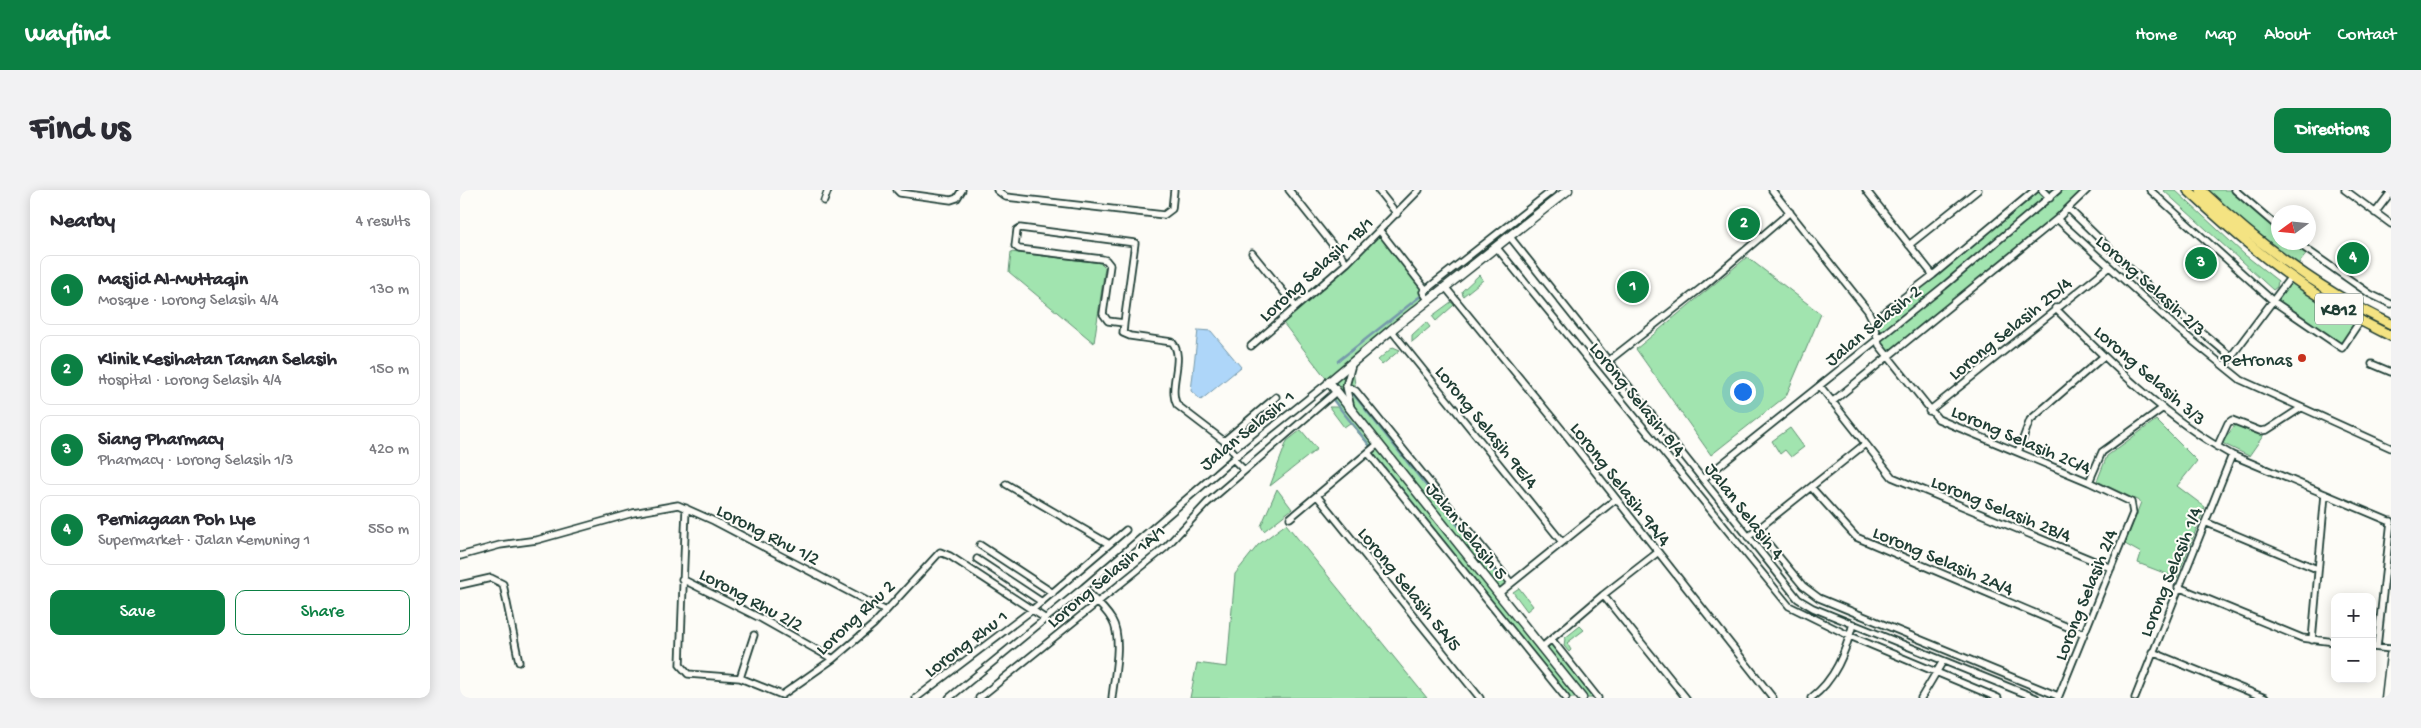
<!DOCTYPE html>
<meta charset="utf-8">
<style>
:root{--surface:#fff;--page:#f2f2f3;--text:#2b2b33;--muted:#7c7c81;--line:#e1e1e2;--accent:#0b8043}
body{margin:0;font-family:"Gochi Hand",sans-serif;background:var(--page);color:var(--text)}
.controls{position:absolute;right:15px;bottom:15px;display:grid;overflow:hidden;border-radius:10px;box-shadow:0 2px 12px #0003}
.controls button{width:45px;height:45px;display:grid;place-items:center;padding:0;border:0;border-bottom:1px solid var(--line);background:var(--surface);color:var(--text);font:25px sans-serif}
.compass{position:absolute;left:1811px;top:15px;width:45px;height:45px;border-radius:50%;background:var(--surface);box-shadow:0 2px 12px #0003;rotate:255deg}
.you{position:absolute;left:1282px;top:201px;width:18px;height:18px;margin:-12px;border:4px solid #fff;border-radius:50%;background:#1a73e8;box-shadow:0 0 0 8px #1a73e833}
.badge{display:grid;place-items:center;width:32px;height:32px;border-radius:50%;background:var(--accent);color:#fff;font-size:16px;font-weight:700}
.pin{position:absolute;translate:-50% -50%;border:2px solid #fff;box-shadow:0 1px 5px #0006}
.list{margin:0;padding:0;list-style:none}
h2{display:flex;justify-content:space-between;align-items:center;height:65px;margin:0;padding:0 20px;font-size:21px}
h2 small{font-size:16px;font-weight:400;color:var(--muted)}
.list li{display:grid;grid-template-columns:32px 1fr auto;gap:15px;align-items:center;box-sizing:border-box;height:70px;margin:0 10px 10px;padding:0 10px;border:1px solid var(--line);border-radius:10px}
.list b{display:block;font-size:19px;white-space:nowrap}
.list p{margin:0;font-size:16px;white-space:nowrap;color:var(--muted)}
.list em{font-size:16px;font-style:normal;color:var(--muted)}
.actions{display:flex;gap:10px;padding:15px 20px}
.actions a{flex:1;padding:11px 0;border:1px solid var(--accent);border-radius:10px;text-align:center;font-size:18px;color:var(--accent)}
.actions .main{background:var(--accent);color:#fff}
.map{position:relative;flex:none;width:1931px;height:508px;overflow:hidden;border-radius:10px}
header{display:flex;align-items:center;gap:30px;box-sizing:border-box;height:70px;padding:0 25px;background:var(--accent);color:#fff}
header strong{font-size:24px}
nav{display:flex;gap:28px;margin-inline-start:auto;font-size:18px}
.intro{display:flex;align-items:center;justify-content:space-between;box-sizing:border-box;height:120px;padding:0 30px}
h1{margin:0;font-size:35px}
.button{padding:12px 22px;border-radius:10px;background:var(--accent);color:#fff;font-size:18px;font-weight:700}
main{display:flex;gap:30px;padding:0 30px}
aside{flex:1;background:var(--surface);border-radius:10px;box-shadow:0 2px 12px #0003}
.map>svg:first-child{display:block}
.green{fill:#a1e4af;stroke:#609072}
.water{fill:#aed6f9;stroke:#7599aa}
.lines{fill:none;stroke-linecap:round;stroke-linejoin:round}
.stream{stroke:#7599aa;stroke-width:2.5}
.minor-casing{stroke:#1f3d34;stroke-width:9}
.tertiary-casing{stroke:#1f3d34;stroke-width:11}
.primary-casing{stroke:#1f3d34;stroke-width:12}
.minor{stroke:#fdfcf7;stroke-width:5.5}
.tertiary{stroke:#fdfcf7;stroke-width:8}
.primary{stroke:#f4e382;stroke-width:9}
.poi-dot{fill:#c8321e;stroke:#fdfcf7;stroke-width:2}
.labels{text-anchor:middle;stroke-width:4;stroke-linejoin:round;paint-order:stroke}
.shield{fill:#fdfcf7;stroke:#62766e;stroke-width:1}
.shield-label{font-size:18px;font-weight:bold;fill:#1f3d34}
.street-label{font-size:19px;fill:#1f3d34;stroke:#fdfcf7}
.poi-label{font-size:19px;fill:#1f3d34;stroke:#fdfcf7;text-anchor:end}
</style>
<header>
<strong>Wayfind</strong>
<nav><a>Home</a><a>Map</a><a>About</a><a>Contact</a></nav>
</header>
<div class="intro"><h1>Find us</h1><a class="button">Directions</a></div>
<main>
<aside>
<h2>Nearby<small>4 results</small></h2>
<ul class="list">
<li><span class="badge">1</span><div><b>Masjid Al-Muttaqin</b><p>Mosque · Lorong Selasih 4/4</p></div><em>130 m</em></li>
<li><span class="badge">2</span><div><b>Klinik Kesihatan Taman Selasih</b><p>Hospital · Lorong Selasih 4/4</p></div><em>150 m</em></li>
<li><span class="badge">3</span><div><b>Siang Pharmacy</b><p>Pharmacy · Lorong Selasih 1/3</p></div><em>420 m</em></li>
<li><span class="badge">4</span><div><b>Perniagaan Poh Lye</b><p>Supermarket · Jalan Kemuning 1</p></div><em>550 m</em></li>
</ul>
<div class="actions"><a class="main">Save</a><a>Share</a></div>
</aside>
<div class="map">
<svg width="1931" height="508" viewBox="0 0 1931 508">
<rect width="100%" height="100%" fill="#fdfcf7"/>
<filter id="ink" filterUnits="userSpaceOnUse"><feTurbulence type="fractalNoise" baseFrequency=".02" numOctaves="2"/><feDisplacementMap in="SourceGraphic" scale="10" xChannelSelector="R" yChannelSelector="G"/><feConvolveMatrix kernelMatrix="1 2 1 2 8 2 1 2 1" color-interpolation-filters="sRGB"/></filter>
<g filter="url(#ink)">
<path class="green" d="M 1575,0 L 1627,0 L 1609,19 L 1427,166 L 1416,151 L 1413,131 Z
M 1703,0 L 1715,0 L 1785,65 L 1818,91 L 1817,97 L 1813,100 Z
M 1741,0 L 1775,0 L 1818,37 L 1818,52 L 1836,53 L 1848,62 L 1835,78 Z
M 920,41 L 966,100 L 963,103 L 969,111 L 892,174 L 896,201 L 1051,393 L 1038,404 L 1081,458 L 1092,450 L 1138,508 L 1106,508 L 906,260 L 910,257 L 890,233 L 884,237 L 869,217 L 878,217 L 874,211 L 876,201 L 820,129 Z
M 551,62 L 641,73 L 645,77 L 634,153 L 549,82 Z
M 1287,67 L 1361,124 L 1326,206 L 1251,265 L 1176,159 Z
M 1019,85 L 1023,90 L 1003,106 L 1002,101 Z
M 1830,88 L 1900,131 L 1882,158 L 1813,111 Z
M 991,112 L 994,115 L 976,131 L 972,126 Z
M 966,132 L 970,137 L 952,152 L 952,145 Z
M 933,157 L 940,160 L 922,175 L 918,170 Z
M 1696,230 L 1737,271 L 1717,296 L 1745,317 L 1717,388 L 1678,373 L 1681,363 L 1665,354 L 1681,312 L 1637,291 L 1647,266 Z
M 1777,232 L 1805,243 L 1789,266 L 1762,253 Z
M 1330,238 L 1344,257 L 1331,267 L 1325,260 L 1320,264 L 1312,251 Z
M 841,240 L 857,259 L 810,296 L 827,251 Z
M 817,299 L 832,319 L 804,341 L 801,336 Z
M 826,334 L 967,508 L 730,508 L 737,473 L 767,477 L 775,384 L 798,355 Z
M 1059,398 L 1073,416 L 1067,421 L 1053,402 Z
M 1120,436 L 1124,440 L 1107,453 L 1111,460 L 1109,462 L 1104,456 L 1105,448 Z"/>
<path class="water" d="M 738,140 L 751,141 L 781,177 L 741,210 L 731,201 Z"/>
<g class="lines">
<path class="stream" d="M 1071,21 L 1095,3
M 878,171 L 963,104
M 894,205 L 1039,387
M 874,211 L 911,257
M 919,271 L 1015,391"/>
<defs>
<path id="minor" d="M 437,0 L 440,3 L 491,10 L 497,8 L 502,0
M 537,0 L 546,7 L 704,25 L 712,19 L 714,0
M 829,0 L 887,73
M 918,0 L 937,24
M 1312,0 L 1408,121 L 1413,131 L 1419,155 L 1478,229 L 1629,292 L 1671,312 L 1673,323 L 1598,508
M 1406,0 L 1473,85
M 1582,0 L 1590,8
M 1690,0 L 1813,111 L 1882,158 L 1900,131
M 1775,0 L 1818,37
M 1885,0 L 1931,34
M 364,11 L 368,0
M 1609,19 L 1695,103 L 1770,166
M 1915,23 L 1931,2
M 1597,29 L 1718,139 L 1781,190 L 1931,258
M 920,41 L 966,100
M 1050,47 L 1338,409 L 1353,418 L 1576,508
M 1836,52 L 1910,104 L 1931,114
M 1449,55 L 1518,0
M 1037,58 L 1329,416 L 1390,446 L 1538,508
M 792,63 L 835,116
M 986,98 L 1103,241 L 1313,508
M 969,111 L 963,102 L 1093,0
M 1595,118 C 1649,172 1705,228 1772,265 L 1931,332
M 1413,131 L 1473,85 L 1575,0
M 664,133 L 675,53 L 560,38 L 557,40 L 555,56 L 559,59 L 642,69 L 646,70 L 650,75 L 643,124 L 648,131 L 664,133 L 663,143 L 670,146 L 712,152 C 726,168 707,196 717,215 L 764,251 L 777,266
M 931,140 L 1102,352
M 791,156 L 887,73 L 959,0
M 1147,172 L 1245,95 L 1330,22
M 1912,174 L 1931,182
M 1764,176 L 1830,88
M 886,196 L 896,201 L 1051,393
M 1360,196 L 1432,287 L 1651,378
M 1372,212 L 1597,29 L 1627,0
M 891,218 L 886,196 L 892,174
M 1469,221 L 1649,77
M 764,251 L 816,207
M 1757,257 L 1768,233 L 1772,230 L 1800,241 L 1807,240 L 1841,218
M 1558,262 L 1570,230 L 1644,166
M 909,264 L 1106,508
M 773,269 L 784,280
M 1243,289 L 1484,96 L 1598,0
M 1629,292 L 1642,262 L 1703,218
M 546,294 L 649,354
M 1351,297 L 1396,347 L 1624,444
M 858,307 L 1020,508
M 226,318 L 220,475 L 228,484 L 280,488 L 322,505 L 373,469 L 414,434 L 480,362 L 490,366 L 586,429
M 830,328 L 918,254
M 1745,332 L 1857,379
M 1297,340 L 1343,396 L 1359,408 L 1598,506
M 1288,347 L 1405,254
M 520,355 L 593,403
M 0,366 L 40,355 L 77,350 L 173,323 L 218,315 L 254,331 L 426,421
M 517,369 L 582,412
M 222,389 L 302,429 L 373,469
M 0,395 L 31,388 L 43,394 L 59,472
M 1718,397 L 1842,448 L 1875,452
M 623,398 C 633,408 645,418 652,430 C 663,448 654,487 652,508
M 1038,404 L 1156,309
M 1143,405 L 1226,508
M 1092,450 L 1138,508
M 1852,450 L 1865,304
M 1912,457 L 1931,459
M 1917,457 L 1931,331
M 1081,458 L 1143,405 L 1197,363
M 1692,462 L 1805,508
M 280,488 L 294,445
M 456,508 L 572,420 L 666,340
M 489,508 L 623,398 L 773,269 L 869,192
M 519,508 L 706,357 L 747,313 L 877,201
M 1351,508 C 1375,490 1385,463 1393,434
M 1461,508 L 1483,471
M 1675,508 L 1772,265"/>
<path id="tertiary" d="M 1108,0 L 931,140 L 869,192 L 1122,508
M 1926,508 L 1931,465"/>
<path id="primary" d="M 1728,0 C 1792,60 1851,108 1931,146
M 1741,0 C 1798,54 1860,101 1931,134"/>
</defs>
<use href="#minor" class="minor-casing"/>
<use href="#tertiary" class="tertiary-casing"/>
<use href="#primary" class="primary-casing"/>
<use href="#minor" class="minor"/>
<use href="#tertiary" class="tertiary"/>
<use href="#primary" class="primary"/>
</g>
</g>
<circle class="poi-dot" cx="1842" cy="168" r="5"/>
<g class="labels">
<rect class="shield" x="1855" y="103.5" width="48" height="31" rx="4"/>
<g class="shield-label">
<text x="1879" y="125">K812</text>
</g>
<g class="street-label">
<text transform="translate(855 78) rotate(-42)" y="7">Lorong Selasih 1B/1</text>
<text transform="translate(1692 94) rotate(42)" y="7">Lorong Selasih 2/3</text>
<text transform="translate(1412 134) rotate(-39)" y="7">Jalan Selasih 2</text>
<text transform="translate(1549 137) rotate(-39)" y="7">Lorong Selasih 2D/4</text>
<text transform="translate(1691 184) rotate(41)" y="7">Lorong Selasih 3/3</text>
<text transform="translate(1179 208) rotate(51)" y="7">Lorong Selasih 8/4</text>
<text transform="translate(1028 236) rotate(51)" y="7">Lorong Selasih 9E/4</text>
<text transform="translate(786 239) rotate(-39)" y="7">Jalan Selasih 1</text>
<text transform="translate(1562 248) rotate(23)" y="7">Lorong Selasih 2C/4</text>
<text transform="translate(1162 293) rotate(52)" y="7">Lorong Selasih 9A/4</text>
<text transform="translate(1542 317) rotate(22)" y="7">Lorong Selasih 2B/4</text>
<text transform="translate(1286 320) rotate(52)" y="7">Jalan Selasih 4</text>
<text transform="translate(1008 340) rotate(51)" y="7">Jalan Selasih 5</text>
<text transform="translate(309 343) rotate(27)" y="7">Lorong Rhu 1/2</text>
<text transform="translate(1484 369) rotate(23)" y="7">Lorong Selasih 2A/4</text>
<text transform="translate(1709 381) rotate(-68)" y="7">Lorong Selasih 1/4</text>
<text transform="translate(645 385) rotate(-40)" y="7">Lorong Selasih 1A/1</text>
<text transform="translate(951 398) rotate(51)" y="7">Lorong Selasih 5A/5</text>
<text transform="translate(1624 404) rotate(-68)" y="7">Lorong Selasih 2/4</text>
<text transform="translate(292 408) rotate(28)" y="7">Lorong Rhu 2/2</text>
<text transform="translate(394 426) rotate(-43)" y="7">Lorong Rhu 2</text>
<text transform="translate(505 452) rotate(-37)" y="7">Lorong Rhu 1</text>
</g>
<g class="poi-label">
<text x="1832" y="175">Petronas</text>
</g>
</g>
</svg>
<div class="controls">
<button>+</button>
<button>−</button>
</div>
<svg class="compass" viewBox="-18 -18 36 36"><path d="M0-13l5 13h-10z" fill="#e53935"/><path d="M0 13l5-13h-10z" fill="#7c7c81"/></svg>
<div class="you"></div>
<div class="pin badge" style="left:1173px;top:97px">1</div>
<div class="pin badge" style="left:1284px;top:34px">2</div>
<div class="pin badge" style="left:1741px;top:73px">3</div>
<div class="pin badge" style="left:1893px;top:68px">4</div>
</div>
</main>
